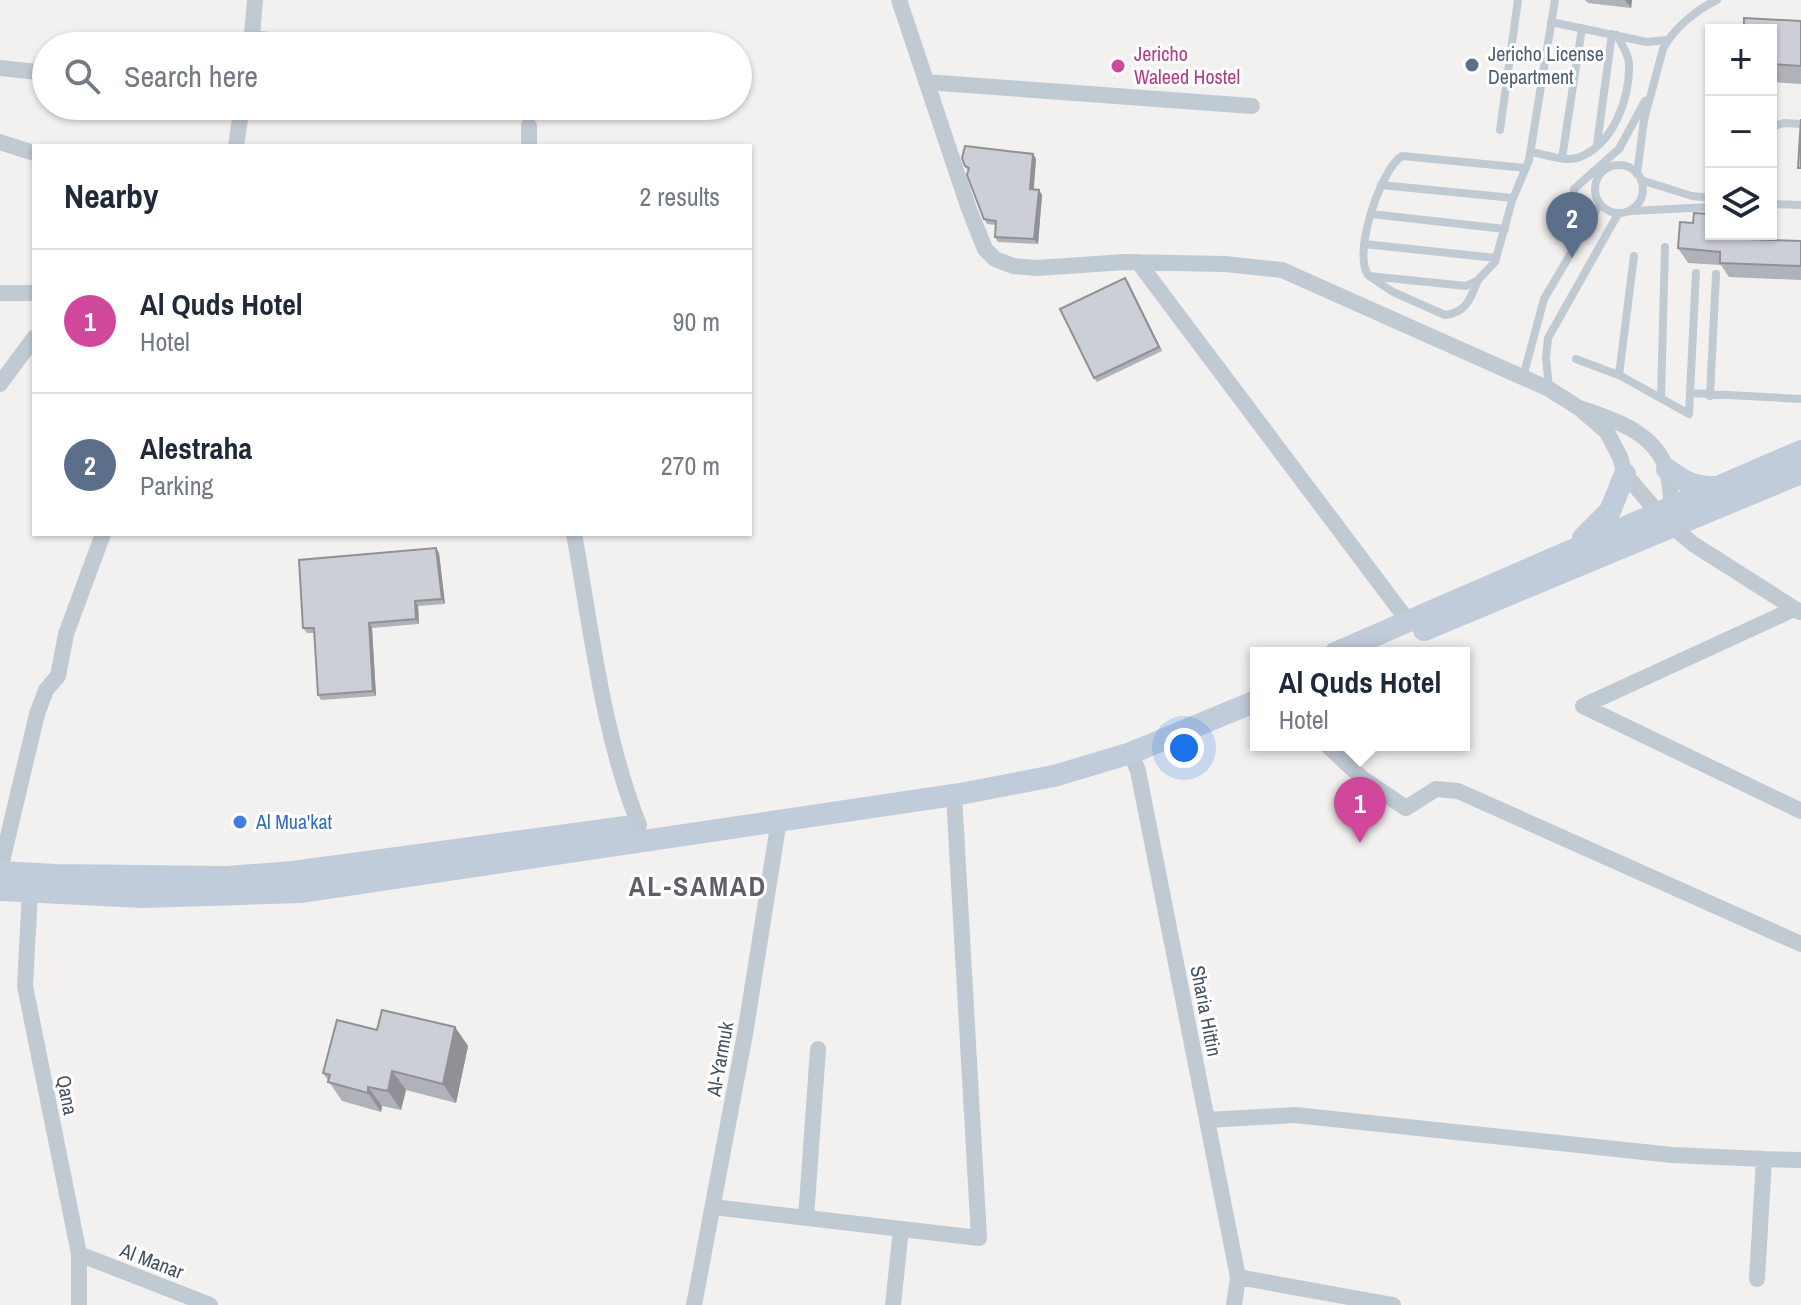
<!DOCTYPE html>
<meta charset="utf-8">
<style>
:root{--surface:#fff;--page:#f2f2f3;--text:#1f2937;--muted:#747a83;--line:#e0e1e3;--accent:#0963f4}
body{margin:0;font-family:"Archivo Narrow",sans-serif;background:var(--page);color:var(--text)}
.controls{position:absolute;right:24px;top:24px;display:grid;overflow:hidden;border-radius:0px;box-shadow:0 2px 6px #0004}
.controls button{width:72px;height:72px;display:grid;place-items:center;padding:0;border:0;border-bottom:2px solid var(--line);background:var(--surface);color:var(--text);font:40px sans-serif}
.you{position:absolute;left:1184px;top:748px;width:28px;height:28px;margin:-20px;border:6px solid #fff;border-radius:50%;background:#1a73e8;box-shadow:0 0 0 12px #1a73e833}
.badge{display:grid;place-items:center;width:52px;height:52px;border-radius:50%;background:var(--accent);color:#fff;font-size:26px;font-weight:700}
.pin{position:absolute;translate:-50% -66px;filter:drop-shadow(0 2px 4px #0008)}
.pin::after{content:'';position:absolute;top:42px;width:28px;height:24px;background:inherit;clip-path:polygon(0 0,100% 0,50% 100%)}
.popup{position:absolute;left:1250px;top:647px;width:220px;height:104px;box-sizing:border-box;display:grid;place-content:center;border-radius:0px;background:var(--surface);filter:drop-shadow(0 2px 6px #0005);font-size:26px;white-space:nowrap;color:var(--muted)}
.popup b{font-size:30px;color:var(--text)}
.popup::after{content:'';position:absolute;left:50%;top:100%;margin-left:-16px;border:16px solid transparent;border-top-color:var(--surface)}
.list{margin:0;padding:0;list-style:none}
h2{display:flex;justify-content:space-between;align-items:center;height:104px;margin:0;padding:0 32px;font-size:34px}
h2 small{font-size:26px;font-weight:400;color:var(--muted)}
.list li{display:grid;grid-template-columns:52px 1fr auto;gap:24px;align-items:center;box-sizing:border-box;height:144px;padding:0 32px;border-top:2px solid var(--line)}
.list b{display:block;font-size:30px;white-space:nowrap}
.list p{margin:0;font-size:26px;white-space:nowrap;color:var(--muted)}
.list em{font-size:26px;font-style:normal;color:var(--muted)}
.icon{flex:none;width:44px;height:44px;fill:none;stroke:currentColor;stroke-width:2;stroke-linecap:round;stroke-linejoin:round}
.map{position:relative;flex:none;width:1801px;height:1305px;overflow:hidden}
.search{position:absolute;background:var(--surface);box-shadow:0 2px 6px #0004;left:32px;top:32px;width:720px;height:88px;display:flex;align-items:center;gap:20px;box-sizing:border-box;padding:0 28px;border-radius:44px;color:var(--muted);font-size:30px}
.panel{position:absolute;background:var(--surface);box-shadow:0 2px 6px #0004;left:32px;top:144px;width:720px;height:392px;border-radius:0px}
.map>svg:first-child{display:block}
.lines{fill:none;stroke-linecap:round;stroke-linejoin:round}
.lane{stroke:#c0cad3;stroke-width:8}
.street{stroke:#c0cad3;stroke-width:16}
.secondary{stroke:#c1ccdb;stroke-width:22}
.wall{fill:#afb2b8}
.shaded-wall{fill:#8f9196}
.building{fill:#cccfd6;stroke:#8f9196;stroke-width:2}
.service-dot{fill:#5c6f8a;stroke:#fff;stroke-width:3}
.hotel-dot{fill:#d1479c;stroke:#fff;stroke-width:3}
.shop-dot{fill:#3f7fe0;stroke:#fff;stroke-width:3}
.labels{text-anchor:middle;stroke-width:6;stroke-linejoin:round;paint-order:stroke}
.hotel-label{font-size:20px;fill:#b23c85;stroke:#fff;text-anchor:start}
.service-label{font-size:20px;fill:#4e5e75;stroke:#fff;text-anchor:start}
.shop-label{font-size:20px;fill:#366cbe;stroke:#fff;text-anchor:start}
.street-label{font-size:20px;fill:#465260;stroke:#fff}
.district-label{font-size:28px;font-weight:bold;letter-spacing:2px;fill:#5c6066;stroke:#fff}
</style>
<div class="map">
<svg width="1801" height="1305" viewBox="0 0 1801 1305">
<rect width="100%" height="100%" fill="#f3f0f0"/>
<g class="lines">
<path class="lane" d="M 1551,22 L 1647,42 L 1667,40
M 1771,127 L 1784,123 L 1801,124
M 1500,130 L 1518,0
M 1597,144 L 1612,34
M 1619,149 L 1645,101
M 1531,152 C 1545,154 1566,163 1580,157 C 1614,143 1630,98 1629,64 C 1629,54 1621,44 1617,35
M 1562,158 L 1582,28
M1595 189a24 24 0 1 1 48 0a24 24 0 1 1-48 0Z
M 1526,168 L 1402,156 C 1381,168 1351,257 1369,276 L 1466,286 L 1478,280 L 1495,262 L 1512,201 L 1529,160 L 1555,0
M 1637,174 L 1644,120 L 1663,49 C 1672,30 1697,9 1717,0
M 1641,180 L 1692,196 L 1711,198
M 1381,185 L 1513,198
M 1771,204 L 1801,205
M 1631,211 L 1711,207
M 1371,214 L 1505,229
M 1590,221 C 1583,211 1572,201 1574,189 L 1620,148
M 1364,244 L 1496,258
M 1369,276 L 1393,292 L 1445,315 C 1466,313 1471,298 1478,280
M 1576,359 L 1621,376 L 1689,414 L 1690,393 L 1801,399
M 1619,375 L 1634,256
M 1523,377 L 1544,299 L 1600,204
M 1549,388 L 1546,358 L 1548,338 L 1618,214
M 1690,393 L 1696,273
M 1710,396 L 1716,274
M 1661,398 L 1665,247"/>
<path class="street" d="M 899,0 L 969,209 L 985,249 L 995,259 L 1013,266 L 1037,268 L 1125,262 L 1225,264 L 1282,270 L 1549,389 L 1579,408 L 1607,432 L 1620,457 L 1625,474 L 1664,520
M 252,38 L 323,46
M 251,46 L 255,0
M 0,68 L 46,73
M 926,82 L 1252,106
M 0,142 L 34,153
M 236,146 L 242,106
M 529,146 L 529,126
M 1138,262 L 1408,621
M 0,293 L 34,293
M 0,384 L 34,338
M 1579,408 C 1612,419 1656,432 1667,471 C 1671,485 1671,501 1672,515
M 1673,527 L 1693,544 L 1800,612
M 574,534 C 592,632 602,732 639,825
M 1794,609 L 1583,706 L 1801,811
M 1327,745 L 1363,779 L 1406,808 L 1436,789 L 1458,791 L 1801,944
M 1131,753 L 1138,771 L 1238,1277 L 1234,1305
M 0,870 L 37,714 L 46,690 L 58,676 L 66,634 L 103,534
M 30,892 L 25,986 L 79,1254 L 79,1305
M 1207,1120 L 1295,1115 L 1672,1155 L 1764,1159 L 1757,1279
M 1764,1159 L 1801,1160
M 713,1207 L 979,1238 L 954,795
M 806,1218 L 818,1049
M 79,1254 L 210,1305
M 1238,1277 L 1393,1305
M 694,1305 L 745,1034 L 779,820
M 893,1305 L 901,1229"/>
<path class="secondary" d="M 1667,469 C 1684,482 1694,487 1715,487
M 1583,538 L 1610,511 L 1625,474
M 1424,630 L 1801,473
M 1335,653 L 1801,451
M 0,872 L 56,875 L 227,877 L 293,872 L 626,827
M 0,890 L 142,897 L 300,892 L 960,794 L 1054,776 L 1131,753 L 1256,701"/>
</g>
<path class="wall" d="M 1585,0 L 1632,0 L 1631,8 L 1588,3 Z
M 1801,21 L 1801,84 L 1771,82 L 1771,30 Z
M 1033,154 L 1036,159 L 1034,189 L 1042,195 L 1038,244 L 998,242 L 995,237 L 996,225 L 987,224 L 984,219 L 968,171 L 965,166 Z
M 1711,234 L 1731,234 L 1731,238 L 1801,241 L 1801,280 L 1729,277 L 1721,265 L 1688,263 L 1678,248 Z
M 1128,282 L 1162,351 L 1097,382 L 1094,378 Z
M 439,553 L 445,604 L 418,606 L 419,624 L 372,628 L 376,696 L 321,700 L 318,695 L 314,633 L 307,633 L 303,628 Z
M 455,1027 L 468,1046 L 456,1103 L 406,1090 L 401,1110 L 382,1106 L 381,1112 L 342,1101 L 323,1073 L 377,1030 Z"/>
<path class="shaded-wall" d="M 1625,0 L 1632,0 L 1631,8 Z
M 1033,154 L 1036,159 L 1033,193 L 1030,189 Z
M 1039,190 L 1042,195 L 1038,244 L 1034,239 Z
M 1720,234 L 1731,234 L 1730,252 L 1720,238 Z
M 1125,278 L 1128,282 L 1162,351 L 1159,347 Z
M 436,548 L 439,553 L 445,604 L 442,599 Z
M 415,601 L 418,606 L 419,624 L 416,619 Z
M 369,623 L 372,628 L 376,696 L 373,691 Z
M 455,1027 L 468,1046 L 456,1103 L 443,1084 Z
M 392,1071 L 406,1090 L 401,1110 L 388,1091 Z
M 368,1087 L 382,1106 L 381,1112 L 368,1093 Z"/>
<path class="building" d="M 1744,18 L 1801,21 L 1801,66 L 1771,64 L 1771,30 L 1744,30 Z
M 1801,119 L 1801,168 L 1798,168 Z
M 965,146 L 1033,154 L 1030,189 L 1039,190 L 1034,239 L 995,237 L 996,221 L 984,219 L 967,175 L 969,168 L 965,166 L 962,158 Z
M 1694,213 L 1711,214 L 1711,234 L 1720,234 L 1720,238 L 1801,241 L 1801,266 L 1720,263 L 1720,252 L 1678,248 L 1680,222 L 1693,223 Z
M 1125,278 L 1159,347 L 1094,378 L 1060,309 Z
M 436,548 L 442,599 L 415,601 L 416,619 L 369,623 L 373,691 L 318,695 L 314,628 L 303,628 L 299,560 Z
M 382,1010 L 455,1027 L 443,1084 L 392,1071 L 388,1091 L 368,1087 L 368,1093 L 328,1082 L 330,1075 L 323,1073 L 337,1020 L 377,1030 Z"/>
<circle class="service-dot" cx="1472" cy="65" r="8"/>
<circle class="hotel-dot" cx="1118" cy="66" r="8"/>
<circle class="shop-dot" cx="240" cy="822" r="8"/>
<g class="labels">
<g class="hotel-label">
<text x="1134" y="61">Jericho<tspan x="1134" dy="23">Waleed Hostel</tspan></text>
</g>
<g class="service-label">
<text x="1488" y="61">Jericho License<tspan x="1488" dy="23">Department</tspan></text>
</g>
<g class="shop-label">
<text x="256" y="829">Al Mua'kat</text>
</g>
<g class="street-label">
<text transform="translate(1206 1011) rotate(79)" y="7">Sharia Hittin</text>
<text transform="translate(720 1059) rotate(-80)" y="7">Al-Yarmuk</text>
<text transform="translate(67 1095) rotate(79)" y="7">Qana</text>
<text transform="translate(152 1261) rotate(21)" y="7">Al Manar</text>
</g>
<g class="district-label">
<text x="698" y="896">AL-SAMAD</text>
</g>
</g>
</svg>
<div class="controls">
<button>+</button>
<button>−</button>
<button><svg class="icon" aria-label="layers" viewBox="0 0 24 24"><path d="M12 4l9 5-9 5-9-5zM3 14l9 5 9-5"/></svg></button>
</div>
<div class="you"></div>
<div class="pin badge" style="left:1360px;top:843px;background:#d1479c">1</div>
<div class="popup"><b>Al Quds Hotel</b>Hotel</div>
<div class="pin badge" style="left:1572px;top:258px;background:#5c6f8a">2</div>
<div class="search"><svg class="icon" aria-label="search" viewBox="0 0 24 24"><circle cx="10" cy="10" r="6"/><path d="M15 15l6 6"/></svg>Search here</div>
<section class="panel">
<h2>Nearby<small>2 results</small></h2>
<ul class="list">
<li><span class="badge" style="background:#d1479c">1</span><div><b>Al Quds Hotel</b><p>Hotel</p></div><em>90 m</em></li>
<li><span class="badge" style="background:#5c6f8a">2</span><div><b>Alestraha</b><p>Parking</p></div><em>270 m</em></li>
</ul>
</section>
</div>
